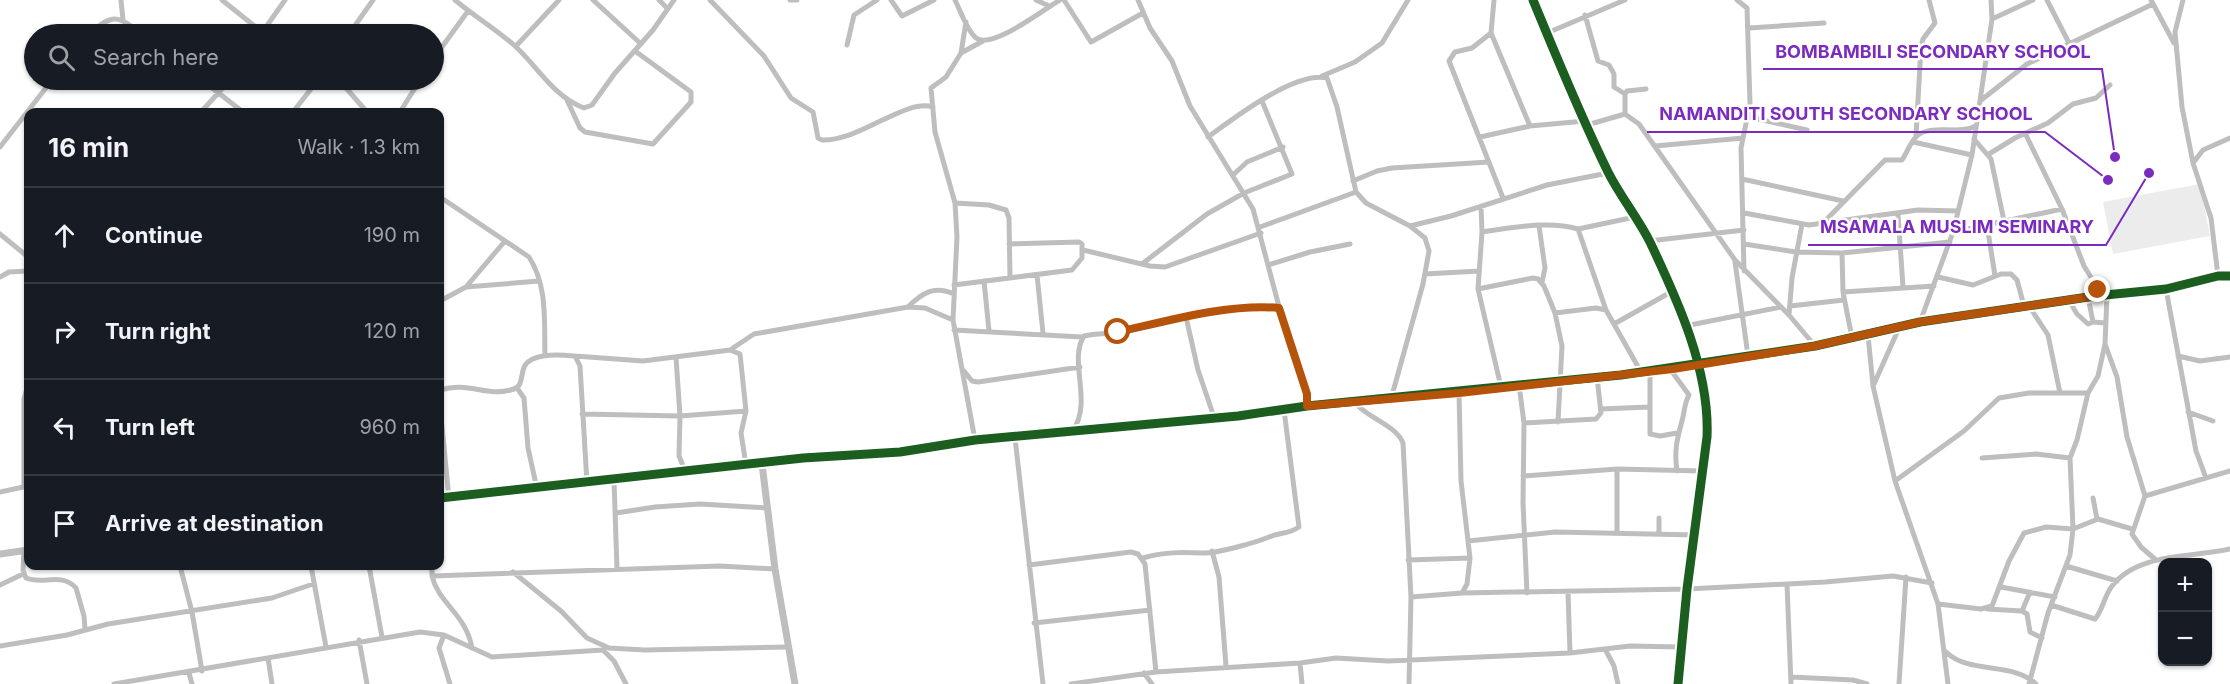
<!DOCTYPE html>
<meta charset="utf-8">
<style>
:root{--surface:#171b24;--page:#20242c;--text:#f1f3f6;--muted:#9ea1a6;--line:#363941}
body{margin:0;font-family:Inter,sans-serif;background:var(--page);color:var(--text)}
.controls{position:absolute;right:18px;bottom:18px;display:grid;overflow:hidden;border-radius:12px;box-shadow:0 2px 4px #0004}
.controls button{width:54px;height:54px;display:grid;place-items:center;padding:0;border:0;border-bottom:2px solid var(--line);background:var(--surface);color:var(--text);font:30px sans-serif}
.stop{position:absolute;width:18px;height:18px;margin:-14px;border:4px solid #b45309;border-radius:50%;background:#fff}
.stop.end{background:#b45309;border-color:#fff;box-shadow:0 2px 6px #0008}
.list{margin:0;padding:0;list-style:none}
h2{display:flex;justify-content:space-between;align-items:center;height:78px;margin:0;padding:0 24px;font-size:26px}
h2 small{font-size:20px;font-weight:400;color:var(--muted)}
.list li{display:grid;grid-template-columns:39px 1fr auto;gap:18px;align-items:center;box-sizing:border-box;height:96px;padding:0 24px;border-top:2px solid var(--line)}
.list b{display:block;font-size:22px;white-space:nowrap}
.list em{font-size:20px;font-style:normal;color:var(--muted)}
.icon{flex:none;width:33px;height:33px;fill:none;stroke:currentColor;stroke-width:2;stroke-linecap:round;stroke-linejoin:round}
.map{position:relative;flex:none;width:2230px;height:684px;overflow:hidden}
.search{position:absolute;background:var(--surface);box-shadow:0 2px 4px #0004;left:24px;top:24px;width:420px;height:66px;display:flex;align-items:center;gap:15px;box-sizing:border-box;padding:0 21px;border-radius:33px;color:var(--muted);font-size:22px}
.panel{position:absolute;background:var(--surface);box-shadow:0 2px 4px #0004;left:24px;top:108px;width:420px;height:462px;border-radius:12px}
.map>svg:first-child{display:block}
.green{fill:#ececec}
.lines{fill:none;stroke-linecap:round;stroke-linejoin:round}
.minor{stroke:#bebebe;stroke-width:5}
.tertiary{stroke:#bebebe;stroke-width:7}
.cycleway-casing{stroke:#fff;stroke-width:13}
.cycleway{stroke:#1b5e20;stroke-width:9}
.route{stroke:#b45309;stroke-width:8}
.leader{fill:none;stroke:#7b2cbf;stroke-width:2}
.callout-dot{fill:#7b2cbf;stroke:#fff;stroke-width:2}
.callout-label{font-size:18px;text-anchor:middle;font-weight:bold;fill:#7b2cbf;stroke:#fff;stroke-width:5;stroke-linejoin:round;paint-order:stroke}
</style>
<div class="map">
<svg width="2230" height="684" viewBox="0 0 2230 684">
<rect width="100%" height="100%" fill="#fff"/>
<path class="green" d="M 2200,184 L 2210,236 L 2113,254 L 2103,202 Z"/>
<g class="lines">
<path class="minor" d="M 121,0 L 123,20
M 222,0 L 262,32
M 455,0 C 474,16 496,29 515,46 C 538,67 553,96 584,108 L 592,105 L 615,73 L 653,30 L 674,0
M 593,0 L 641,44
M 659,0 L 668,9
M 710,0 L 764,56 L 791,98 L 813,112 L 818,138 L 822,140 C 861,141 905,98 933,107
M 790,0 L 797,0
M 891,0 L 902,16 L 934,0
M 955,0 C 960,10 967,31 976,38 C 992,50 1044,9 1060,0
M 1036,0 L 1049,6
M 1064,0 L 1091,42 L 1143,13
M 1138,0 L 1150,28 L 1172,61 L 1190,106 L 1253,209 L 1289,344 L 1307,394 L 1307,406
M 1494,0 L 1491,33 L 1530,126
M 1533,0 C 1557,58 1580,115 1608,172 C 1620,196 1638,218 1650,242 C 1678,301 1710,371 1707,437 L 1687,589 L 1678,684
M 1737,0 L 1747,8 L 1750,104 L 1741,148 L 1744,271
M 2047,0 L 2069,43
M 2151,0 L 2174,43
M 2183,0 L 2175,32 L 2182,107 L 2193,163 L 2211,218 L 2218,276
M 1585,15 L 1598,61 L 1609,65 L 1614,74 L 1614,87 L 1625,94
M 1992,19 L 2033,0
M 1749,28 L 1824,23
M 1491,33 L 1472,48 L 1455,52 L 1449,61 L 1503,198
M 1547,33 L 1625,0
M 90,34 C 113,12 118,16 142,34
M 261,34 L 285,0
M 349,34 L 373,0
M 847,45 L 854,15 L 877,0
M 516,46 L 559,0
M 961,53 L 966,22
M 434,58 L 468,11
M 1322,76 L 1355,62 L 1382,43 L 1408,0
M 202,80 L 243,112
M 331,80 L 346,88 L 367,112
M 567,100 L 580,128 L 585,132 L 653,144 L 691,102 L 691,92 L 635,51
M 1980,101 L 2027,64 L 2153,4
M 201,112 L 230,80
M 293,112 L 318,80
M 400,112 L 420,80
M 1625,114 L 1625,94 L 1627,91 L 1646,89
M 1749,117 L 1807,130
M 1587,125 L 1625,114 L 1639,124 L 1735,260 L 1789,315 L 1815,346
M 2025,133 L 2062,209 L 2084,266 L 2102,295
M 1916,136 L 1921,47 L 1923,39 L 1935,23 L 1929,0
M 1208,137 C 1234,118 1295,71 1327,78 L 1337,107 L 1356,192 L 1366,203 L 1410,226 L 1451,216 L 1547,185 L 1608,173
M 1480,137 L 1530,126 L 1585,121
M 1974,139 L 1991,159 L 2004,221
M 1913,142 L 1972,155
M 1655,146 L 1743,138
M 0,147 L 52,80
M 1989,154 L 2015,138 L 2048,123 L 2073,104 L 2096,98 L 2110,85
M 2193,163 L 2203,150 L 2230,138
M 1233,175 L 1247,162 L 1283,147
M 1742,179 L 1843,201
M 1353,181 L 1377,171 L 1392,168 L 1489,162
M 440,197 L 529,257 C 548,286 544,323 545,356
M 955,203 L 989,205 L 1006,210 L 1009,218 L 1010,278
M 1481,206 L 1482,232 L 1478,289 L 1501,387
M 1744,213 L 1809,225 L 1918,210 L 1958,211
M 1898,214 L 1903,287
M 1822,224 L 1885,160 L 1902,160 C 1907,153 1911,140 1918,135 C 1934,124 1959,135 1976,126
M 1987,225 L 1995,276
M 1539,226 L 1545,268 L 1542,282
M 1260,227 L 1356,192
M 1578,229 L 1635,217
M 1482,232 C 1512,228 1548,220 1578,229 L 1606,310 L 1641,372
M 1953,232 L 2062,209
M 0,234 L 28,257
M 1649,241 L 1744,230
M 1744,244 L 1796,252 L 1842,253 L 1950,242
M 1083,250 L 1150,266 L 1165,267 L 1261,233
M 1842,253 L 1843,292 L 1852,338
M 1735,262 L 1748,356
M 1142,264 L 1207,214 L 1244,193 L 1292,174 L 1262,101
M 1268,265 L 1310,252 L 1350,244
M 1425,274 L 1479,271
M 1037,275 L 1043,333
M 0,277 L 9,272 L 28,271
M 1938,277 L 1973,285 L 2001,274 L 2011,274 L 2017,280 L 2024,306
M 984,281 L 989,331
M 954,285 L 1072,270 L 1082,258 L 1082,244 L 1079,242 L 1009,244
M 466,287 L 505,241
M 1478,289 L 1533,278 L 1538,279 L 1544,286 L 1555,313 L 1562,346 L 1558,422
M 2166,289 L 2196,451 L 2206,478
M 1843,292 L 1934,286
M 2107,295 L 2105,344 L 2117,377 L 2127,437 L 2145,496
M 2088,297 L 2093,322 L 2105,323
M 2068,299 L 2077,314 L 2088,324 L 2093,322
M 440,301 L 466,287 L 539,281
M 1790,306 L 1844,300
M 2029,306 L 2048,335 L 2060,393
M 908,307 C 922,293 934,285 954,294
M 1555,313 L 1596,308 L 1606,310
M 1789,315 L 1792,278 L 1802,224
M 1186,317 L 1198,370 L 1214,417
M 1920,322 L 1953,232 L 1972,155 L 1992,19 L 1991,0
M 1614,324 L 1671,292
M 1685,326 L 1781,307
M 954,330 L 1082,337
M 1868,335 L 1873,386 L 1895,481 L 1938,604 L 1948,684
M 730,350 L 754,334 L 908,307 L 925,308 L 953,320
M 575,356 L 643,361 L 730,350 L 740,354 L 746,411 L 741,433 L 746,465
M 2178,356 L 2200,361 L 2230,357
M 676,357 L 680,416 L 679,456 L 686,473
M 1670,369 L 1689,395 C 1684,404 1685,410 1682,421 C 1677,439 1674,451 1677,471
M 964,371 L 972,381 L 978,382 L 1080,367
M 1650,371 L 1650,434 L 1660,436 L 1677,433
M 1874,384 L 1899,328
M 1519,385 L 1524,423 L 1523,503 L 1527,593
M 517,388 L 524,398 L 528,448 L 537,489
M 440,390 C 470,381 486,398 514,389 C 525,386 519,368 528,362 C 539,353 562,355 575,356 L 580,366 L 587,483
M 1459,393 L 1461,481 L 1470,558 L 1467,584 L 1462,593
M 1391,399 L 1423,284 L 1429,251 L 1425,238 L 1410,226
M 1354,402 C 1367,418 1396,425 1403,443 L 1411,597 L 1409,684
M 440,407 L 449,498
M 1601,409 L 1649,407
M 2188,412 L 2213,421
M 582,414 L 680,416 L 746,411
M 1524,423 L 1596,419 L 1601,413 L 1597,377
M 1073,430 C 1093,402 1068,360 1084,336 C 1096,333 1109,334 1121,332 C 1168,320 1231,304 1279,308
M 1015,438 L 1043,684
M 975,440 L 953,320 L 957,237 L 955,203 L 935,132 L 931,88 L 946,77 L 961,53 L 983,41
M 1982,458 L 2036,454 L 2070,458
M 1523,476 L 1617,469 L 1702,471
M 614,480 L 617,569
M 1895,481 L 1964,431 L 1999,398 L 2029,393 L 2088,393
M 24,487 L 24,399 L 28,385
M 0,492 L 28,486
M 2093,498 L 2097,519
M 616,513 L 655,507 L 700,504 L 767,508
M 1659,518 L 1659,533
M 1617,532 L 1617,469
M 1468,541 L 1555,532 L 1696,535
M 24,551 L 23,570 L 26,578 C 43,585 62,572 76,588 L 84,616 L 85,629
M 1212,551 L 1219,577 L 1226,666
M 1143,558 C 1163,552 1181,552 1202,553 C 1216,554 1257,542 1269,537 C 1280,532 1287,535 1299,527 L 1284,410
M 1408,560 L 1470,558
M 2156,560 L 2141,547 L 2132,534 L 2145,496 L 2230,471
M 1029,565 L 1131,552 L 1138,554 L 1145,564 L 1156,672
M 180,566 L 192,612 L 202,671
M 311,566 L 326,647
M 369,566 L 382,637
M 432,566 L 432,576 L 720,566 L 775,569
M 2066,566 L 2117,581
M 513,572 L 561,611 L 587,638 L 609,648 L 645,650 L 788,647
M 432,576 C 438,603 466,614 472,648
M 1787,584 L 1791,684
M 0,585 L 23,574
M 2001,587 L 2055,597
M 1568,592 L 1570,653
M 1411,597 L 1462,593 L 1687,589 L 1825,582 L 1893,576 L 1932,583
M 1938,604 L 1981,609 L 1992,606 L 2009,561 L 2024,533 L 2046,527 L 2073,529 L 2098,519 L 2132,529
M 2051,605 L 2095,619 C 2103,610 2104,596 2112,586 C 2138,552 2192,558 2230,549
M 1987,609 L 2022,611 L 2027,614 L 2030,632 L 2042,638
M 2022,611 L 2030,592
M 1034,623 L 1150,610
M 444,635 L 439,648 L 450,684
M 359,640 L 367,684
M 0,646 L 67,635 L 108,624 L 272,598 L 313,584
M 1605,649 L 1614,666 L 1618,684
M 1946,652 C 1970,675 2012,661 2036,684
M 268,658 L 272,684
M 1300,663 L 1302,684
M 189,673 L 192,684
M 1144,673 L 1152,684
M 1791,677 L 1853,680 L 1867,684
M 114,684 L 420,632 L 444,635 L 492,657 L 603,650 L 614,661 L 626,684
M 1071,684 L 1156,672 L 1300,663 L 1336,658 L 1388,661 L 1570,653 L 1630,646 L 1680,647
M 1899,684 L 1906,577
M 2029,684 L 2048,613 L 2070,555 L 2073,529 L 2070,458 L 2077,440 L 2088,393 L 2098,376 L 2105,344"/>
<path class="tertiary" d="M 762,464 L 775,569 L 795,684
M 440,498 L 803,458 L 900,452 L 975,440 L 1238,416 L 1307,406 L 1621,375 L 1815,346 L 1920,322 L 2095,296 L 2166,289 L 2218,276 L 2230,276
M 0,554 L 28,550"/>
<defs>
<path id="cycleway" d="M 1533,0 C 1557,58 1580,115 1608,172 C 1620,196 1638,218 1650,242 C 1678,301 1710,371 1707,437 L 1687,589 L 1678,684
M 440,498 L 803,458 L 900,452 L 975,440 L 1238,416 L 1307,406 L 1621,375 L 1815,346 L 1920,322 L 2095,296 L 2166,289 L 2218,276 L 2230,276"/>
</defs>
<use href="#cycleway" class="cycleway-casing"/>
<use href="#cycleway" class="cycleway"/>
</g>
<g class="lines">
<path class="route" d="M 1118,332 C 1167,321 1230,303 1279,308 L 1307,394 L 1307,406 L 1459,393 L 1673,369 L 1815,346 L 1920,322 L 2102,295 L 2098,290"/>
</g>
<path class="leader" d="M2115 157L2102 69H1763M2108 180L2045 132H1647M2149 173L2106 245H1808"/>
<g class="callout-dot">
<circle cx="2115" cy="157" r="6"/>
<circle cx="2108" cy="180" r="6"/>
<circle cx="2149" cy="173" r="6"/>
</g>
<g class="callout-label">
<text x="1933" y="58">BOMBAMBILI SECONDARY SCHOOL</text>
<text x="1846" y="120">NAMANDITI SOUTH SECONDARY SCHOOL</text>
<text x="1957" y="233">MSAMALA MUSLIM SEMINARY</text>
</g>
</svg>
<div class="controls">
<button>+</button>
<button>−</button>
</div>
<div class="stop" style="left:1118px;top:332px"></div>
<div class="stop end" style="left:2098px;top:290px"></div>
<div class="search"><svg class="icon" aria-label="search" viewBox="0 0 24 24"><circle cx="10" cy="10" r="6"/><path d="M15 15l6 6"/></svg>Search here</div>
<section class="panel">
<h2>16 min<small>Walk · 1.3 km</small></h2>
<ul class="list">
<li><svg class="icon" aria-label="ahead" viewBox="0 0 24 24"><path d="M12 20V5M6 11l6-6 6 6"/></svg><div><b>Continue</b></div><em>190 m</em></li>
<li><svg class="icon" aria-label="right" viewBox="0 0 24 24"><path d="M7 20v-9h11M14 6l5 5-5 5"/></svg><div><b>Turn right</b></div><em>120 m</em></li>
<li><svg class="icon" aria-label="left" viewBox="0 0 24 24"><path d="M17 20v-9H6M10 6l-5 5 5 5"/></svg><div><b>Turn left</b></div><em>960 m</em></li>
<li><svg class="icon" aria-label="arrive" viewBox="0 0 24 24"><path d="M6 21V4h12l-3 4 3 4H6"/></svg><div><b>Arrive at destination</b></div></li>
</ul>
</section>
</div>
